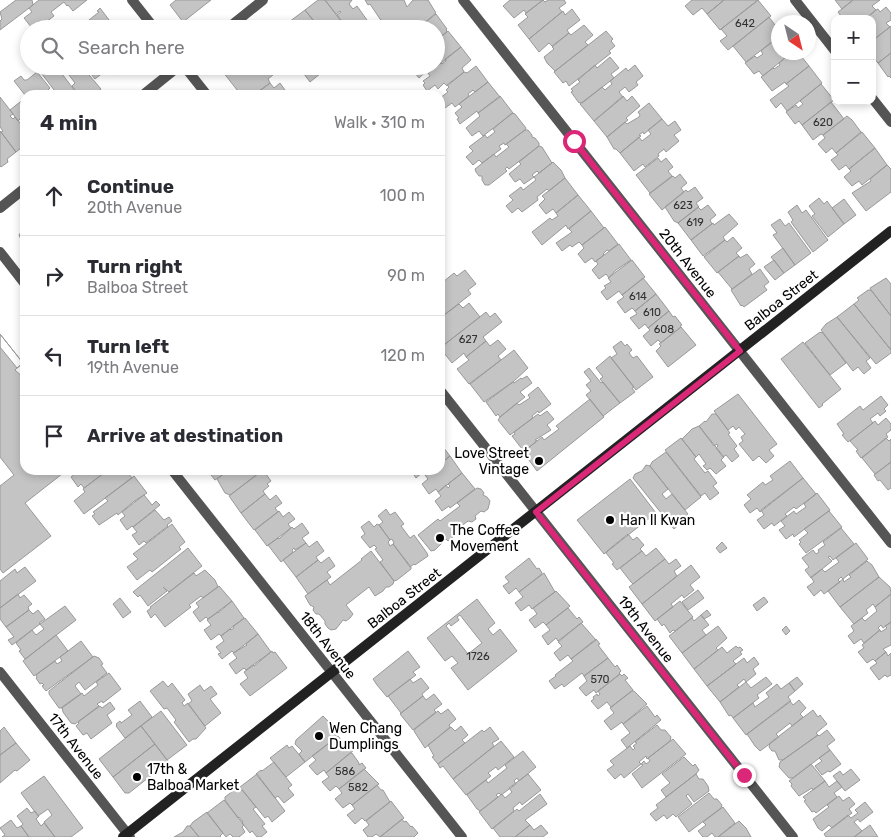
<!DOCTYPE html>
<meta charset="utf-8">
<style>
:root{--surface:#fff;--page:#f7f7f7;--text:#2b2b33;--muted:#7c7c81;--line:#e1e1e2}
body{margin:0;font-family:Rubik,sans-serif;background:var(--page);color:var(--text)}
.controls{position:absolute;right:15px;top:15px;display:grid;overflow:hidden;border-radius:10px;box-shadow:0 2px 8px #0003}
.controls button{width:45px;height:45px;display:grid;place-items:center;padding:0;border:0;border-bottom:1px solid var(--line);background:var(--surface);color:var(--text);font:25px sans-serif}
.compass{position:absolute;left:771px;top:15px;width:45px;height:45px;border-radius:50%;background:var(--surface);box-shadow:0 2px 8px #0003;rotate:145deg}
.stop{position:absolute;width:15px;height:15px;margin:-11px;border:4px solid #db2777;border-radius:50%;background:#fff}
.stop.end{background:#db2777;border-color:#fff;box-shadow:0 1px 5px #0008}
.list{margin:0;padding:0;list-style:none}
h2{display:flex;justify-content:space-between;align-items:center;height:65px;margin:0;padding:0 20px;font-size:21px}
h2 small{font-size:16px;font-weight:400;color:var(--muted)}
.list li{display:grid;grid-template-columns:32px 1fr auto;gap:15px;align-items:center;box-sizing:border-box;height:80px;padding:0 20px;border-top:1px solid var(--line)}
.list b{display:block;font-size:19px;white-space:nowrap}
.list p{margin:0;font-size:16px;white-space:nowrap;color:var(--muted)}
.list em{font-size:16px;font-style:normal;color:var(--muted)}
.icon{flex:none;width:28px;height:28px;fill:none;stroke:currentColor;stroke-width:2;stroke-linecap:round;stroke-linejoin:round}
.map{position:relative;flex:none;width:891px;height:837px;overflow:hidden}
.search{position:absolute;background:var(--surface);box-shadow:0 2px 8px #0003;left:20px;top:20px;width:425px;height:55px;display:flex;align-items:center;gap:12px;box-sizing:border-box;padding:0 18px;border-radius:28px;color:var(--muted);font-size:19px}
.panel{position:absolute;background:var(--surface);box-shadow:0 2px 8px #0003;left:20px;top:90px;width:425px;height:385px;border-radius:15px}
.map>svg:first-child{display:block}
.building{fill:#c4c4c4;stroke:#999;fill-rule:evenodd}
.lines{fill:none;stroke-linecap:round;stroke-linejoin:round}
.street{stroke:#555;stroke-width:10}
.secondary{stroke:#222;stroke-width:10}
.route{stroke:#db2777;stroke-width:6}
.poi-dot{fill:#000;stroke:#fff;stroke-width:2}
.labels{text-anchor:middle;stroke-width:4.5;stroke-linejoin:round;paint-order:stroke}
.number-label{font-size:11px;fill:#313131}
.street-label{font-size:14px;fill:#000;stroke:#fff}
.poi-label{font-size:14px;fill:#000;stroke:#fff;text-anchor:start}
</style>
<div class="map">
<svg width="891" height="837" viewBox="0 0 891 837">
<rect width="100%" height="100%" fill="#fff"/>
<path class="building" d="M 16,0 L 32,0 L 33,5 L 0,30 L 0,21 L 2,19 L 0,12 Z
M 39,0 L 87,0 L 73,11 L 68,5 L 67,6 L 64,2 L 51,12 L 54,16 L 42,25 L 39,21 L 32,28 L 24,18 L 32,12 L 29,8 Z
M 176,0 L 211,0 L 183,22 L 170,5 Z
M 318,0 L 325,0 L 347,29 L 320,29 L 325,25 L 323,24 L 319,27 L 305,10 Z
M 325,0 L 352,0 L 349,4 L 353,9 L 357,6 L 367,20 L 356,29 L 348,29 L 337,15 L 341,12 L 340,11 L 336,14 Z
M 365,0 L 404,0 L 407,7 L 413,0 L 428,0 L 436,13 L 417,29 L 413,25 L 408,29 L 387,29 L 384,22 L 380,19 L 370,4 L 368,5 Z
M 510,0 L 543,0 L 526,13 L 524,10 L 514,18 L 503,6 Z
M 543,0 L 545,2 L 548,0 L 564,0 L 566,3 L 559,8 L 562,12 L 529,39 L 518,25 L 528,17 L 525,14 Z
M 692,0 L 724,0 L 707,14 L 702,8 L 693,15 L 685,6 Z
M 724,0 L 757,0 L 757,1 L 720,30 L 707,14 Z
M 758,0 L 771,16 L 728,50 L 720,41 L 727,36 L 721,29 Z
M 835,0 L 853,0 L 842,9 Z
M 853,0 L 880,0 L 872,6 L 876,10 L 865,19 L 843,19 L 838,12 Z
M 886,7 L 891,13 L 891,20 L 886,23 L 890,27 L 872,41 L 872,19 L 865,19 L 876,10 L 878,9 L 880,12 Z
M 100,8 L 116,29 L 80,29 L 79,28 L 99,12 L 97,11 Z
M 572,9 L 580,20 L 567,30 L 569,33 L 552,46 L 549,43 L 539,52 L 529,39 L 563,11 L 565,15 Z
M 305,10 L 319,28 L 318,29 L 294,29 L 289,22 Z
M 436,14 L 447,29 L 446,29 L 447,32 L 436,40 L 436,29 L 417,29 Z
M 769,17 L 778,29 L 778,37 L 746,62 L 733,46 Z
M 289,22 L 294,29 L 281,29 Z
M 584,25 L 593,35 L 585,42 L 588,45 L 555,71 L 547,63 L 544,57 L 554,49 L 552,47 L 569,33 L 571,35 Z
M 891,26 L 891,53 L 878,63 L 872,56 L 872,41 Z
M 448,31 L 461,47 L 440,64 L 438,61 L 436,63 L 436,40 Z
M 606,31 L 613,39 L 611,41 L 615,46 L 609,51 L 611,53 L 569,86 L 566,81 L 563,83 L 554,72 Z
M 778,37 L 778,52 L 792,52 L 763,76 L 759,71 L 754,74 L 745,63 L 755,56 L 757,58 L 763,54 L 761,51 Z
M 461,47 L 471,60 L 462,68 L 464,72 L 447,86 L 444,83 L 438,89 L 435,85 L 427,91 L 423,85 L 425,83 L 423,81 L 430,76 L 428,73 L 441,63 L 442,64 L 446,61 L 445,59 Z
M 792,52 L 798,52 L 809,66 L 786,84 L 785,82 L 772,91 L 761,77 L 773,68 L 774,69 L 780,65 L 779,63 Z
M 891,53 L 891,78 L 889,76 L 888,77 L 878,63 Z
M 610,57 L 619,68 L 611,74 L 614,78 L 582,103 L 581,102 L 579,103 L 571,92 L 573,91 L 571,89 L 580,82 L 578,80 L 595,65 L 597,68 Z
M 635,65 L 643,76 L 636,82 L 638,85 L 629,92 L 625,87 L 619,92 L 623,97 L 594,121 L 580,104 L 602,87 L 605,90 L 612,84 L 610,81 L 626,68 L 628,71 Z
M 42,66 L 56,66 L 75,91 L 71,95 L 58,95 L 38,69 Z
M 56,66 L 75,66 L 74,68 L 78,73 L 84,69 L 101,89 L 93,95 L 79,95 L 72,86 L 75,83 L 66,71 L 62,74 Z
M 85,66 L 108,66 L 109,68 L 95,79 Z
M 109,66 L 126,66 L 116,75 Z
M 231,66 L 291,66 L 282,73 L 279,70 L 268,79 L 270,83 L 254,95 L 241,95 L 223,72 Z
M 298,66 L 323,66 L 326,69 L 310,82 Z
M 418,66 L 432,66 L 419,78 L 414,72 L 420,68 Z
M 476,66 L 488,82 L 475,92 L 473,90 L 468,94 L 469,96 L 455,107 L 452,103 L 445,108 L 440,102 L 440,98 L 448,92 L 446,90 L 449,87 L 447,85 L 464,72 L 467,73 Z
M 809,66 L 822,83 L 787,111 L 781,103 L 776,108 L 770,100 L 789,86 L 786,84 Z
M 37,72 L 50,88 L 47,91 L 50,95 L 25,95 L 14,81 L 21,76 L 24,80 L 27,80 Z
M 488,82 L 500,97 L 478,113 L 477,111 L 460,124 L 457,119 L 459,118 L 455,113 L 462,107 L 459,104 Z
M 270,83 L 274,88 L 280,83 L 285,90 L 280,95 L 254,95 Z
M 821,84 L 834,100 L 802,125 L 799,121 L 795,124 L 786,112 L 796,105 L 798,108 L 803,104 L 800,101 Z
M 500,96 L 513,113 L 483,136 L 479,131 L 472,136 L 466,128 L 480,116 L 478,113 Z
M 623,96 L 627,101 L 632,96 L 640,106 L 626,118 L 628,120 L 607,137 L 594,121 Z
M 0,97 L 13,114 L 10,116 L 13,119 L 15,117 L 25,129 L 25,145 L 16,152 L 1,132 L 3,131 L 0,127 Z
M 25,98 L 25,129 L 22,125 L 24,123 L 20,119 L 18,121 L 10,110 Z
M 831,102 L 844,119 L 823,135 L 821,134 L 813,140 L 802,125 Z
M 649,103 L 662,119 L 644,134 L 643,132 L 639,135 L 641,136 L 620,153 L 616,149 L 614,149 L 607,137 L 625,122 L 627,124 L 639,117 L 640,115 L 638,112 Z
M 512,113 L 515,114 L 526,128 L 525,130 L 505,145 L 504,143 L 499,146 L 501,149 L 482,163 L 479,160 L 473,165 L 466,157 L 473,151 L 469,147 L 485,135 L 487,138 L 495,132 L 493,129 Z
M 847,116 L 852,120 L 861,132 L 836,153 L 832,148 L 826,153 L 818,144 L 825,138 L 823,135 Z
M 662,119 L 668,126 L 675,121 L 681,130 L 674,135 L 679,141 L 666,152 L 664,149 L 658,154 L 659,156 L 645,167 L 643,164 L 634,171 L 620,153 L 639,137 L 642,141 L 651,134 L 648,130 Z
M 525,130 L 528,130 L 532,135 L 532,137 L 535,138 L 539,143 L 539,146 L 509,169 L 507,167 L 505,169 L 507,171 L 489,185 L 485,185 L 482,180 L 482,176 L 479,176 L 476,172 L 475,169 L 494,154 L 496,157 L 509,147 L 506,144 Z
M 0,131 L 16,152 L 7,159 L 8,162 L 1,167 L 0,166 Z
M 862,132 L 875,148 L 849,169 L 846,165 L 839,170 L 831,160 L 838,155 L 836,153 Z
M 539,146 L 542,147 L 552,163 L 539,173 L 537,171 L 532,175 L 534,177 L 524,184 L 520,179 L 515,182 L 509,174 L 521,164 L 519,162 Z
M 875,148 L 887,165 L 862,185 L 859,181 L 852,186 L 844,177 L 851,171 L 849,169 Z
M 658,158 L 661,162 L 666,158 L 673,167 L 668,171 L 672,176 L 650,193 L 636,175 Z
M 553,162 L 561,170 L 565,178 L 549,191 L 547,189 L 537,197 L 538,200 L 522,212 L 518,208 L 512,213 L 506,206 L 513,200 L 509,196 L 521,187 L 523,190 L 536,180 L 534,177 Z
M 887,165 L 891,169 L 891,192 L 866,211 L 852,193 L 871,181 L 870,179 Z
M 680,174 L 687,183 L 681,188 L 684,192 L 662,210 L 649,194 L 673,176 L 675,178 Z
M 565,178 L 578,195 L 556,213 L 553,209 L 546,214 L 539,205 L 545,199 L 542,196 Z
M 695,187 L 703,198 L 696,203 L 699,207 L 678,223 L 674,221 L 665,207 L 686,190 L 688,192 Z
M 578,195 L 591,211 L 568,229 L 566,225 L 542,245 L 532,232 L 550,218 L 552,220 L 558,216 L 556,213 Z
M 819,198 L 824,204 L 827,201 L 844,224 L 828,237 L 812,216 L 815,214 L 809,206 Z
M 844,199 L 856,215 L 844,224 L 832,208 Z
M 708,205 L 716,215 L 710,220 L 712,224 L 691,240 L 678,223 L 698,207 L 701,210 Z
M 797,205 L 802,213 L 806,210 L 828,240 L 813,252 L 791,222 L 793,220 L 788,212 Z
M 591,211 L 604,228 L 582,245 L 579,242 L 572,247 L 570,245 L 562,251 L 556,243 L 572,232 L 569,229 Z
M 729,214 L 738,224 L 723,237 L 725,240 L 703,256 L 691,240 L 713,223 L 714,225 Z
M 780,219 L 785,226 L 789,223 L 811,253 L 795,265 L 773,235 L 777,233 L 771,225 Z
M 25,227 L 25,244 L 23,244 L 19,235 Z
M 605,227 L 618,244 L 609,251 L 607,250 L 603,254 L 604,255 L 595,262 L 592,258 L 585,263 L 578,254 L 584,248 L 582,245 Z
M 733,237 L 742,248 L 736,253 L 739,256 L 717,273 L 704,257 L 725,240 L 727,242 Z
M 619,244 L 631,260 L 616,270 L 609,278 L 606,274 L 599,279 L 592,270 L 598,264 L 596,261 Z
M 783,248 L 795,265 L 784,273 L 771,257 Z
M 747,254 L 755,264 L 749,269 L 752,274 L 732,289 L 718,272 L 739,256 L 740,258 Z
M 632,260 L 645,277 L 622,295 L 619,291 L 607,300 L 601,292 L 606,288 L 604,286 L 611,282 L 608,278 Z
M 774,260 L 784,273 L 775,280 L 764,267 Z
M 760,269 L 769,282 L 764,286 L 767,290 L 744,307 L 742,305 L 741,306 L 731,290 Z
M 465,270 L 476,284 L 468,290 L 471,294 L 440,318 L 440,278 L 443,282 L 454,273 L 457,276 Z
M 643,278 L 656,294 L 635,311 L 632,308 L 625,313 L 617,302 L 624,297 L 622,295 Z
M 886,278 L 891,284 L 891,316 L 871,290 L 870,288 Z
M 868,290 L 871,290 L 891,316 L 891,350 L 854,304 L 859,300 L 857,298 Z
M 656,294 L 669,311 L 648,328 L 645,324 L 639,329 L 630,318 L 637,314 L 635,311 Z
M 469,303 L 480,317 L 440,348 L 440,318 L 459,304 L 463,308 Z
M 854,304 L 891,350 L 891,353 L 876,364 L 837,317 Z
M 669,311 L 673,317 L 675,316 L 682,325 L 680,326 L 681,327 L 661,343 L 658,340 L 651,346 L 643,336 L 650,330 L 648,328 Z
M 486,312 L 490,317 L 495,313 L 502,322 L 483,337 L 486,341 L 466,357 L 464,353 L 452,363 L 440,348 Z
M 837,317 L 870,358 L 866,361 L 871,368 L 864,374 L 858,367 L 853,371 L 821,330 L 826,324 Z
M 681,327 L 696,345 L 668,367 L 656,351 L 661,346 L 659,344 Z
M 820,332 L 821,333 L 822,332 L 846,363 L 830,375 L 805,343 Z
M 0,334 L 23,363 L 15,370 L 25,379 L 25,470 L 65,470 L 61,473 L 62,474 L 25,503 L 51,536 L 3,573 L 0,569 L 0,486 L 14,475 L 0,457 Z
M 0,334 L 23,363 L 17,368 L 0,347 Z
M 498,340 L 506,349 L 498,356 L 501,360 L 469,384 L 457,369 L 469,360 L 466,357 L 486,341 L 490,346 Z
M 621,341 L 625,346 L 627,344 L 632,350 L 629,353 L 633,358 L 637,356 L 653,377 L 636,390 L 611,358 L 617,354 L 613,347 Z
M 803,342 L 841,389 L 822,404 L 823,405 L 819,408 L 781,359 Z
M 514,350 L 528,368 L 513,382 L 484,402 L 470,384 Z
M 610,356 L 634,387 L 632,388 L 635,392 L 620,403 L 600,379 L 603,377 L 596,368 Z
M 589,368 L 601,383 L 603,382 L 620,403 L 603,416 L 586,395 L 591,391 L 586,385 L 591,381 L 584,372 Z
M 527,376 L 532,383 L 520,392 L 525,397 L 500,417 L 498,414 L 496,416 L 486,402 L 513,382 L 514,383 L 521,378 L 522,379 Z
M 538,387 L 551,404 L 539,413 L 538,411 L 532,416 L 533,418 L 510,435 L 498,420 L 500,417 L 517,403 L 519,405 L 530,398 L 528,395 Z
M 738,394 L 777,444 L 769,450 L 774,456 L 766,463 L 759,456 L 753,461 L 739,444 L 743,441 L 741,437 L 745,434 L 739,427 L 736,430 L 733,426 L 728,430 L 714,411 Z
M 881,396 L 888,405 L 884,409 L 886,411 L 880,416 L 878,413 L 870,419 L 873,423 L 848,442 L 842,435 L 844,434 L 837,424 L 860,406 L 863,410 Z
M 590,399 L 604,417 L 537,471 L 523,452 L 542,437 L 544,440 L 559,429 L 556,426 Z
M 547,411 L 554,419 L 547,425 L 551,430 L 535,440 L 537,441 L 527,449 L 525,447 L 522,449 L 512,436 L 515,434 L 514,432 L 538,414 L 540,416 Z
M 712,414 L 716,414 L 730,433 L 728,434 L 737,446 L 734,449 L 739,456 L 732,462 L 726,455 L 723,457 L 716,448 L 718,446 L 717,444 L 714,446 L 699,426 L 705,421 L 706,422 Z
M 886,418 L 891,424 L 891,430 L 886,434 L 888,437 L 861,458 L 856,451 L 858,450 L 850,441 L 875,421 L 878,425 Z
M 699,426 L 724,457 L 721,460 L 726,466 L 716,474 L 710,468 L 707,470 L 703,466 L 706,464 L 699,454 L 696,457 L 682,439 L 692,429 Z
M 681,438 L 696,457 L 694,459 L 705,473 L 708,471 L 717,483 L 713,486 L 719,493 L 710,500 L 705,493 L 701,496 L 665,450 Z
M 886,438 L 889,441 L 891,439 L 891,462 L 875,474 L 862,458 Z
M 440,443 L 450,456 L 440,464 Z
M 666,452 L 701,497 L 685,510 L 650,466 L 652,462 Z
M 450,456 L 462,473 L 438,492 L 436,489 L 429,494 L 422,484 L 428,479 L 425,475 L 432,470 L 435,471 L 440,470 L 440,464 Z
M 790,461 L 803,478 L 760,512 L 757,508 L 750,513 L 744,505 L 751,499 L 747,495 L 763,482 L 765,485 L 773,480 L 770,476 Z
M 891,462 L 891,488 L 888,490 L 880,480 L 878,481 L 874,475 Z
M 646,465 L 650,466 L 668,489 L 662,494 L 666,499 L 672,494 L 688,514 L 680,521 L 681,523 L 674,529 L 633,478 L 635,474 L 642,471 Z
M 80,470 L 108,470 L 84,488 L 81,484 L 78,487 L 71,477 Z
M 108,470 L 126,470 L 132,478 L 84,514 L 74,501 L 85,492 L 83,489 Z
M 207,470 L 229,470 L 215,480 Z
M 229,470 L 263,470 L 230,495 L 225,493 L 217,479 Z
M 263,470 L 271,481 L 267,484 L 269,486 L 263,491 L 265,494 L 241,513 L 229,496 Z
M 411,470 L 432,470 L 425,475 L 423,472 L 416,478 Z
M 462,473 L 475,489 L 450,508 L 449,506 L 442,511 L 435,501 L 441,496 L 438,492 L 446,485 L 448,488 L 450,486 L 448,484 Z
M 134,476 L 147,493 L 133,502 L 118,515 L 117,513 L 99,525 L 92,516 L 95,514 L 93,512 L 108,501 L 105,498 Z
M 803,478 L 816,494 L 796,509 L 794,507 L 785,514 L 787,516 L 774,526 L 772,523 L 764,529 L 757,520 L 764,515 L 761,510 Z
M 630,479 L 656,513 L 604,554 L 577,520 Z
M 477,488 L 481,489 L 484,493 L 483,495 L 487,497 L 490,501 L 488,509 L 484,512 L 481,511 L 475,516 L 476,519 L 472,522 L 468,521 L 452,533 L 453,537 L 448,541 L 446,539 L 435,550 L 431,551 L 418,535 L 438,519 L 440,521 L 460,506 L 457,503 Z
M 817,493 L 830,510 L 794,537 L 793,534 L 786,539 L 779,530 L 785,526 L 781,521 L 794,511 L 796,514 L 806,507 L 804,504 Z
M 265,494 L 270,500 L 276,495 L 282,503 L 275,508 L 278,512 L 254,530 L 241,513 Z
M 144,495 L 152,505 L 156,501 L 160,505 L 133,527 L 132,526 L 127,530 L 120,520 L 125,516 L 122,512 Z
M 386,509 L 390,515 L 395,512 L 404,524 L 401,526 L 410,538 L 414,535 L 427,553 L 428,556 L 415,565 L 414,564 L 410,567 L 393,544 L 394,543 L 392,539 L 390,540 L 379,525 L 383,522 L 378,516 Z
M 155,510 L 164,520 L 169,517 L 172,521 L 167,525 L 168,526 L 146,543 L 144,541 L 139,545 L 132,535 L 137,532 L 133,527 Z
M 279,511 L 283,517 L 289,512 L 295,519 L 288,524 L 291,528 L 267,546 L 255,530 Z
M 829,511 L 842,527 L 806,553 L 799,544 L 801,542 L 799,540 L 808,533 L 804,529 Z
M 369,521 L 374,527 L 377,524 L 379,525 L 390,540 L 388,542 L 390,546 L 393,544 L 411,567 L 411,569 L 397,580 L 394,581 L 380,562 L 383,560 L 375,549 L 377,548 L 374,545 L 370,548 L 361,537 L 365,534 L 361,527 Z
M 302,523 L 309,533 L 302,538 L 306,543 L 295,550 L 294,548 L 292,550 L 293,552 L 281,562 L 268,545 L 278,538 L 279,539 L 292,527 L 294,529 Z
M 172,524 L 185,542 L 179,547 L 181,549 L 152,572 L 150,570 L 137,580 L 127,567 L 138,559 L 133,554 Z
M 841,528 L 854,544 L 833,560 L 830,556 L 828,557 L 832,561 L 811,578 L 805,570 L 809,567 L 802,558 L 813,550 L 816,554 L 819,552 L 818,550 L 825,545 L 823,542 Z
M 628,534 L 633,540 L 637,537 L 644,545 L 640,549 L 642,551 L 617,570 L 612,564 L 614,563 L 606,553 L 607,551 Z
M 317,541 L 324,551 L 316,557 L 318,560 L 296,577 L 283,560 L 306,543 L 309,547 Z
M 722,542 L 727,548 L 720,553 L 716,548 Z
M 856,543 L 868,559 L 866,561 L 843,579 L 841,577 L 838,580 L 840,582 L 824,594 L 821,590 L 814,596 L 807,587 L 814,582 L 811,577 L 822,569 L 825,572 L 839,562 L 836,558 Z
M 188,548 L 202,566 L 169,592 L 163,587 L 167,591 L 148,606 L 140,595 L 138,597 L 133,592 Z
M 656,548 L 665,559 L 633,584 L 631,582 L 620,568 L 642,551 L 646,556 Z
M 371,551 L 394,581 L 393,584 L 389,587 L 386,587 L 383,591 L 375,596 L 369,587 L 346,605 L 353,614 L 350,618 L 346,621 L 343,620 L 336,629 L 331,630 L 328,628 L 325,624 L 325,621 L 319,614 L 316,614 L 313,610 L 314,607 L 310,605 L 305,596 L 327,580 L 330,585 L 362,560 L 361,559 Z
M 329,557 L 335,566 L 327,572 L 331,577 L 308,594 L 296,577 L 318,560 L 321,563 Z
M 529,558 L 537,569 L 539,568 L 542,573 L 542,574 L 519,592 L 516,588 L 509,594 L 503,586 L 509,582 L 505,577 Z
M 665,559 L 669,564 L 676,559 L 681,566 L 674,571 L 677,576 L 642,604 L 629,587 Z
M 867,561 L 872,565 L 879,577 L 840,607 L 828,591 L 843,579 L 844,582 L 851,577 L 849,575 Z
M 691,565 L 700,577 L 690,585 L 694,590 L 684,598 L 682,595 L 671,604 L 673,607 L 655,621 L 642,604 Z
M 25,567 L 36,581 L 0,608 L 0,581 L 15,569 L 17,573 Z
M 205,570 L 215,580 L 218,587 L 203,598 L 201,596 L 189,605 L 191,607 L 165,627 L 155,614 L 151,618 L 147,611 L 151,608 L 150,607 L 194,573 L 196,576 Z
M 544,573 L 555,592 L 532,609 L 529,605 L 521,611 L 515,603 L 523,597 L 519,592 Z
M 879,577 L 890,587 L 891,594 L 875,607 L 873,604 L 866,610 L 868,613 L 854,624 L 840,607 Z
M 219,586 L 232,601 L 208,619 L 206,617 L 200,622 L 193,612 L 199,607 L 196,603 Z
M 698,590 L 704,598 L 688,610 L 682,602 Z
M 556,591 L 570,606 L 546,625 L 543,622 L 535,628 L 529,620 L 537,614 L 533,608 Z
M 18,594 L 20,598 L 24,595 L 32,604 L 28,607 L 29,610 L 6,627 L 0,619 L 0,608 Z
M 891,594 L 891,622 L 883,628 L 881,625 L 878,628 L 880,630 L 864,643 L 861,639 L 854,644 L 848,636 L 854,631 L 851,626 L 862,618 L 865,621 L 877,611 L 875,607 Z
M 764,597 L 768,602 L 757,611 L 753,605 Z
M 120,598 L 131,612 L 123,618 L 113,604 Z
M 477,599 L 495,623 L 488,629 L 493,635 L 500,629 L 517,651 L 468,690 L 451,668 L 458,663 L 452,656 L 445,661 L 427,638 ZM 460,615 L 482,643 L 468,654 L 446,626 L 449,623 L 451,626 L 459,620 L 457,617 Z
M 232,601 L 244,618 L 221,636 L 219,634 L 211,640 L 204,630 L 211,625 L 207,620 L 218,612 L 218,613 Z
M 680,601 L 693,617 L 675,631 L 673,630 L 670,633 L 664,624 L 662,626 L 657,619 Z
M 65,606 L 76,620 L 25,659 L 19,651 L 21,650 L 16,643 L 32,630 L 36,635 L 44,629 L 40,624 Z
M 568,608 L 577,619 L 579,617 L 583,622 L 558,641 L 556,638 L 548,645 L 542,636 L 550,630 L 546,625 Z
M 29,610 L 33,614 L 38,610 L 45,619 L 39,623 L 40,624 L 12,645 L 8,640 L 14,637 L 6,627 Z
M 707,610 L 711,615 L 704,619 L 701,615 Z
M 701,615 L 709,625 L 702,630 L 706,635 L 682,653 L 669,636 L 692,618 L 694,621 Z
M 245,618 L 258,634 L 234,653 L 232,651 L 222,659 L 218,654 L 221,653 L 216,647 L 224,641 L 221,636 L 230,629 L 231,630 L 234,628 L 233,626 Z
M 891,622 L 891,645 L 883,649 L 886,652 L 875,661 L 873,659 L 867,663 L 858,652 L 864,648 L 862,645 L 880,630 L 881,632 L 887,628 L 885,626 Z
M 581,623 L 596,640 L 571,659 L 568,655 L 560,661 L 554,653 L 562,646 L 558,642 Z
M 718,626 L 727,638 L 716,648 L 718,650 L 694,669 L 682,653 Z
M 786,626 L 790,631 L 786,635 L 782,630 Z
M 258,634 L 271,652 L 246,670 L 244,668 L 236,674 L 229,664 L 237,658 L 233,653 L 247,645 L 246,644 Z
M 56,635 L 68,651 L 34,676 L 23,661 Z
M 596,639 L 600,644 L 598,645 L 608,658 L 584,676 L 582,673 L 564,687 L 562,684 L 555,689 L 549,681 L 556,676 L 555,675 L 573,661 L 571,659 Z
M 81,641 L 93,657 L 46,691 L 42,686 L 44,685 L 42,683 L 40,684 L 36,678 L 37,677 L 36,675 L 55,661 L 57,664 L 62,661 L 60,657 Z
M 736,646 L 738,648 L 740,647 L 743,650 L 740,652 L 742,654 L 733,661 L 736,664 L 707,686 L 694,669 L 722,647 L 727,653 Z
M 272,651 L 273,653 L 275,652 L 287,668 L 250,696 L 240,684 L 248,678 L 244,672 L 254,665 L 254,666 Z
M 408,651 L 420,667 L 413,672 L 416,675 L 387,697 L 377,685 L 373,679 Z
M 886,652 L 888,656 L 891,653 L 891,675 L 887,677 L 885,675 L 879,680 L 870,668 L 877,663 L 875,661 Z
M 94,656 L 99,658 L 103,664 L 101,665 L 107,673 L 85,690 L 79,682 L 75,686 L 81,694 L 62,708 L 59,708 L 49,694 L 49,691 Z
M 754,657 L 759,664 L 753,669 L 756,674 L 746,682 L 744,679 L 737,685 L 739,687 L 720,702 L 707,686 L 744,658 L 747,663 Z
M 608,658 L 615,667 L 617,665 L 621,671 L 619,673 L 620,674 L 596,693 L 594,690 L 586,696 L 579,688 L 587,681 L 584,676 Z
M 109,673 L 121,689 L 103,703 L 102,701 L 97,704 L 99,706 L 75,724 L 71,723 L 63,712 L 62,707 L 82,693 L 84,696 L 98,685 L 96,682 Z
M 620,674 L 622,676 L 624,674 L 628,678 L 625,680 L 633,690 L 611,707 L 607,702 L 598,709 L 591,701 L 594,699 L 593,697 L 597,694 L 598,696 L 600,694 L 598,691 Z
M 766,677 L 772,684 L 757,695 L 759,698 L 733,718 L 731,715 L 729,716 L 720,702 L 746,682 L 751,688 Z
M 797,677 L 803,684 L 795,691 L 789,683 Z
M 421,678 L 429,688 L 422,694 L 423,696 L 401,713 L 388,696 L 410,679 L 413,683 Z
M 163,681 L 168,687 L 172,683 L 185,700 L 182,703 L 184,706 L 188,703 L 206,728 L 196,739 L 193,739 L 189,742 L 174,722 L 176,720 L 167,708 L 164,709 L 150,691 Z
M 789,683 L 795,691 L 788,697 L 791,701 L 746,735 L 733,718 L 753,703 L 755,707 L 769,697 L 766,693 L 777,684 L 781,689 Z
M 200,685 L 204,691 L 211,686 L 217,694 L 210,699 L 221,713 L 205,726 L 188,704 L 192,701 L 188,694 Z
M 632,691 L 634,691 L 647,704 L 623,724 L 622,722 L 611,730 L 604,721 L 614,713 L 610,708 Z
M 434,694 L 442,704 L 434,710 L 436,712 L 413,730 L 400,714 L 423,696 L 426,700 Z
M 799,700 L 806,708 L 800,714 L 803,717 L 792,726 L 790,723 L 776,734 L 779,737 L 760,751 L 755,746 L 747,734 L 790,701 L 793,705 Z
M 140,701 L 152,717 L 125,738 L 116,726 L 117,725 L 116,724 L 120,721 L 121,723 L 132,715 L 128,710 Z
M 110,702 L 115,709 L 107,715 L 112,723 L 91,739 L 87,733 L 83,735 L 76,726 L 79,723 L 78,722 L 100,706 L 102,708 Z
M 647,706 L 655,717 L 657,715 L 661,720 L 627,748 L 621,740 L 630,733 L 623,724 Z
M 448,709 L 456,719 L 449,725 L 450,727 L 425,748 L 414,731 L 415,729 L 438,711 L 441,714 Z
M 813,710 L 818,717 L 820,715 L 827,724 L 816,733 L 818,735 L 783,760 L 779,760 L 775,751 L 772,751 L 769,747 L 770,743 Z
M 161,711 L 187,745 L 167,760 L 141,726 Z
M 323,716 L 330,723 L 329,724 L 335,732 L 334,733 L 337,737 L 305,762 L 299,754 L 302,751 L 295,744 L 296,740 Z
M 657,725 L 661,730 L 665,730 L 671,737 L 670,741 L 647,759 L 646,756 L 639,762 L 641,764 L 624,778 L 621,774 L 615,779 L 607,770 L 614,765 L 610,761 L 630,746 L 633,750 L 635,748 L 633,746 L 637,743 L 635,742 Z
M 141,726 L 155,744 L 113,777 L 99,759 Z
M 461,726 L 468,735 L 462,740 L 465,743 L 438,764 L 432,757 L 434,756 L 428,745 L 451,727 L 455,731 Z
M 4,727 L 16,743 L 0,755 L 0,731 Z
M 490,727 L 499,739 L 492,743 L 494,746 L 453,779 L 443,766 L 440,768 L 438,764 L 482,730 L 484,732 Z
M 827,730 L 835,740 L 827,746 L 830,750 L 793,778 L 789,778 L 779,767 L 780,762 L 818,735 L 819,736 Z
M 338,736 L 347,747 L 349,746 L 353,751 L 326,773 L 324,770 L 317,775 L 309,766 L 316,760 L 312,756 Z
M 673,739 L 686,754 L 642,788 L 632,774 L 643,765 L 641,764 L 644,761 L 646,764 L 650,761 L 648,758 Z
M 501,741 L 514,757 L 498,770 L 496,767 L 488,773 L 491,776 L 466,795 L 453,779 Z
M 16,743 L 30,760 L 17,771 L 15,770 L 0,783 L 0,755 Z
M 155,744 L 168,761 L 167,763 L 129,793 L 125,793 L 113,777 Z
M 287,745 L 289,748 L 292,746 L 305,762 L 286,777 L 270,758 Z
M 830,750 L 841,764 L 830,772 L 828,771 L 822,775 L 815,766 L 822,761 L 819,758 Z
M 523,751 L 536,767 L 519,781 L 517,778 L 514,781 L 516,784 L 501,795 L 499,793 L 496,795 L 498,797 L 480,811 L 477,809 L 467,795 L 486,780 L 488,783 L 507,768 L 505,765 Z
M 350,753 L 352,753 L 359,763 L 359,765 L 362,763 L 366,768 L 339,789 L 336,786 L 330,791 L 322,782 L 329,777 L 326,773 Z
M 684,757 L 693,766 L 695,764 L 699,770 L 696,774 L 666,797 L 661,790 L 670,783 L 662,774 Z
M 274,762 L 292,785 L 288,788 L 294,795 L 284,803 L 278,796 L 275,798 L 256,774 L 261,770 L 262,771 Z
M 811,764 L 825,781 L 813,790 L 812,788 L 799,796 L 791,786 L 792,784 L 789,781 Z
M 364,769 L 379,784 L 352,805 L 350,803 L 343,808 L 335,799 L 342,793 L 339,789 Z
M 851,769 L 860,780 L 845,791 L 833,776 L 840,771 L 843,775 Z
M 257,774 L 285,811 L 272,822 L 268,816 L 265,818 L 240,787 Z
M 528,774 L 541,790 L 522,805 L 520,802 L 513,808 L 514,811 L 492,829 L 479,812 L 502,794 L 505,798 L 512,792 L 509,788 Z
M 696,774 L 699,779 L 703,779 L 708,786 L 709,791 L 694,802 L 688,794 L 686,796 L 692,804 L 676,817 L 673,814 L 667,819 L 664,815 L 656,821 L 650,814 L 658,808 L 656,805 Z
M 44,776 L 83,828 L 71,837 L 55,837 L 44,822 L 52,815 L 48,809 L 38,816 L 21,793 Z
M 825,781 L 829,787 L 837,781 L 842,787 L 834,793 L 837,797 L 816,813 L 814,811 L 812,812 L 804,801 L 806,800 L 803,797 Z
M 377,785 L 381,790 L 383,790 L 390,802 L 365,821 L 362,818 L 355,824 L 347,815 L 355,809 L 352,805 Z
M 237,788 L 243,791 L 256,807 L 253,809 L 265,824 L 262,826 L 267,832 L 261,837 L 257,837 L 252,831 L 250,833 L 242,823 L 243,822 L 239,817 L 238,818 L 225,800 L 225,797 Z
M 709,793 L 714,799 L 717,799 L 722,805 L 721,808 L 689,832 L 678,817 Z
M 540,794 L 547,804 L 525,820 L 530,825 L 515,837 L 500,837 L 493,828 L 517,809 L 519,811 Z
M 839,796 L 843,801 L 849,797 L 855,804 L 849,809 L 852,813 L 832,828 L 829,825 L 822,831 L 818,828 L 813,819 L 829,807 L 827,805 Z
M 224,800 L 244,825 L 242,827 L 245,832 L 239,837 L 233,837 L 230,834 L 226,837 L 207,813 Z
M 391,801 L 404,818 L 380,837 L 376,834 L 372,837 L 368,837 L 363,830 L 369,825 L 366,821 Z
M 865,802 L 873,812 L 860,822 L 858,819 L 854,822 L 862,831 L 854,837 L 826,837 L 824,834 L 848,815 L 851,818 L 858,813 L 855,810 Z
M 723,807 L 735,823 L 718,837 L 715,837 L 712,833 L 707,837 L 703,837 L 698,831 L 706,825 L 703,822 Z
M 27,808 L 31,813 L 35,811 L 39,816 L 36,819 L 41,826 L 44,823 L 55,837 L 29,837 L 21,826 L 23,824 L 17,816 Z
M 207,812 L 223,833 L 220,836 L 221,837 L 199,837 L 190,826 L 193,822 Z
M 402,819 L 404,822 L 406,821 L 411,827 L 412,826 L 418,833 L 414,837 L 380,837 Z
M 11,820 L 17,828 L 21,826 L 29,837 L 2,837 L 5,835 L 0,828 Z
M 739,821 L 746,828 L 751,837 L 718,837 Z
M 530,825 L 534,830 L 541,825 L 548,833 L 543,837 L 515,837 Z
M 870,825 L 878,837 L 854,837 Z
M 187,826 L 190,826 L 199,837 L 174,837 L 183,832 Z"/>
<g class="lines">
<path class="street" d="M 132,0 L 155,29
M 463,0 L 891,543
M 795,0 L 835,51
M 227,29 L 263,0
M 184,66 L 207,95
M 143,95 L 179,66
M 872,98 L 891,122
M 0,208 L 25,188
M 0,252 L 25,284
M 440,390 L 793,837
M 172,470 L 462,837
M 0,672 L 130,837"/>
<path class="secondary" d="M 123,837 L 891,231"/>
</g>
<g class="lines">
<path class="route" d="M 574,141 L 740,351 L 536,512 L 744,775"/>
</g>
<g class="poi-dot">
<circle cx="539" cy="461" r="5"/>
<circle cx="610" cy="520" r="5"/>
<circle cx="440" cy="538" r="5"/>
<circle cx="319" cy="736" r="5"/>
<circle cx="137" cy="777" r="5"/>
</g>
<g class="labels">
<g class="number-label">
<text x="745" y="27">642</text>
<text x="823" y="126">620</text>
<text x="683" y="209">623</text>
<text x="695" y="226">619</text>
<text x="638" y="300">614</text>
<text x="652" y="316">610</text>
<text x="664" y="333">608</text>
<text x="468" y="343">627</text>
<text x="478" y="660">1726</text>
<text x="600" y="683">570</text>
<text x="345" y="775">586</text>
<text x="358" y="791">582</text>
</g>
<g class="street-label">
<text transform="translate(688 263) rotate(52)" y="5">20th Avenue</text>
<text transform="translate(781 300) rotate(-38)" y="5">Balboa Street</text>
<text transform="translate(404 598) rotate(-38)" y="5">Balboa Street</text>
<text transform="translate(646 629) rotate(52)" y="5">19th Avenue</text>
<text transform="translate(328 645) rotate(52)" y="5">18th Avenue</text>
<text transform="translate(76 746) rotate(52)" y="5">17th Avenue</text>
</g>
<g class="poi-label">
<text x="529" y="458" text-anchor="end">Love Street<tspan x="529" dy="16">Vintage</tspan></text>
<text x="620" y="525">Han Il Kwan</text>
<text x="450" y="535">The Coffee<tspan x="450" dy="16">Movement</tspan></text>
<text x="329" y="733">Wen Chang<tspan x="329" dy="16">Dumplings</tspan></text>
<text x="147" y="774">17th &amp;<tspan x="147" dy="16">Balboa Market</tspan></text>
</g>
</g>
</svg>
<div class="controls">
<button>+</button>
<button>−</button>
</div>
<svg class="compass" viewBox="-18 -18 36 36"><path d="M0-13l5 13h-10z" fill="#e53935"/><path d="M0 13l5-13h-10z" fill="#7c7c81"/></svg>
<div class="stop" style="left:574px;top:141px"></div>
<div class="stop end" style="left:744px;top:775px"></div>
<div class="search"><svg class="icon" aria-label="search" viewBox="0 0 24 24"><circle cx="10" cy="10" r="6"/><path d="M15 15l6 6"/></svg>Search here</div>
<section class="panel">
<h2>4 min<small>Walk · 310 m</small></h2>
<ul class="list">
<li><svg class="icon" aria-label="ahead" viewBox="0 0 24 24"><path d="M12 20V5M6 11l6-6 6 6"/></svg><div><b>Continue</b><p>20th Avenue</p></div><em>100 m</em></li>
<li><svg class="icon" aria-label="right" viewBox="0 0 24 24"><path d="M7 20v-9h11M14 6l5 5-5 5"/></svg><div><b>Turn right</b><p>Balboa Street</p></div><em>90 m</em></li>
<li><svg class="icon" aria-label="left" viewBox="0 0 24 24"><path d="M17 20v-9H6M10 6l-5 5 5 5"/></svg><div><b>Turn left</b><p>19th Avenue</p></div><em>120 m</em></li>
<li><svg class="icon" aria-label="arrive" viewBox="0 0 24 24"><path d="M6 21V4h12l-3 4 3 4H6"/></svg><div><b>Arrive at destination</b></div></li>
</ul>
</section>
</div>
